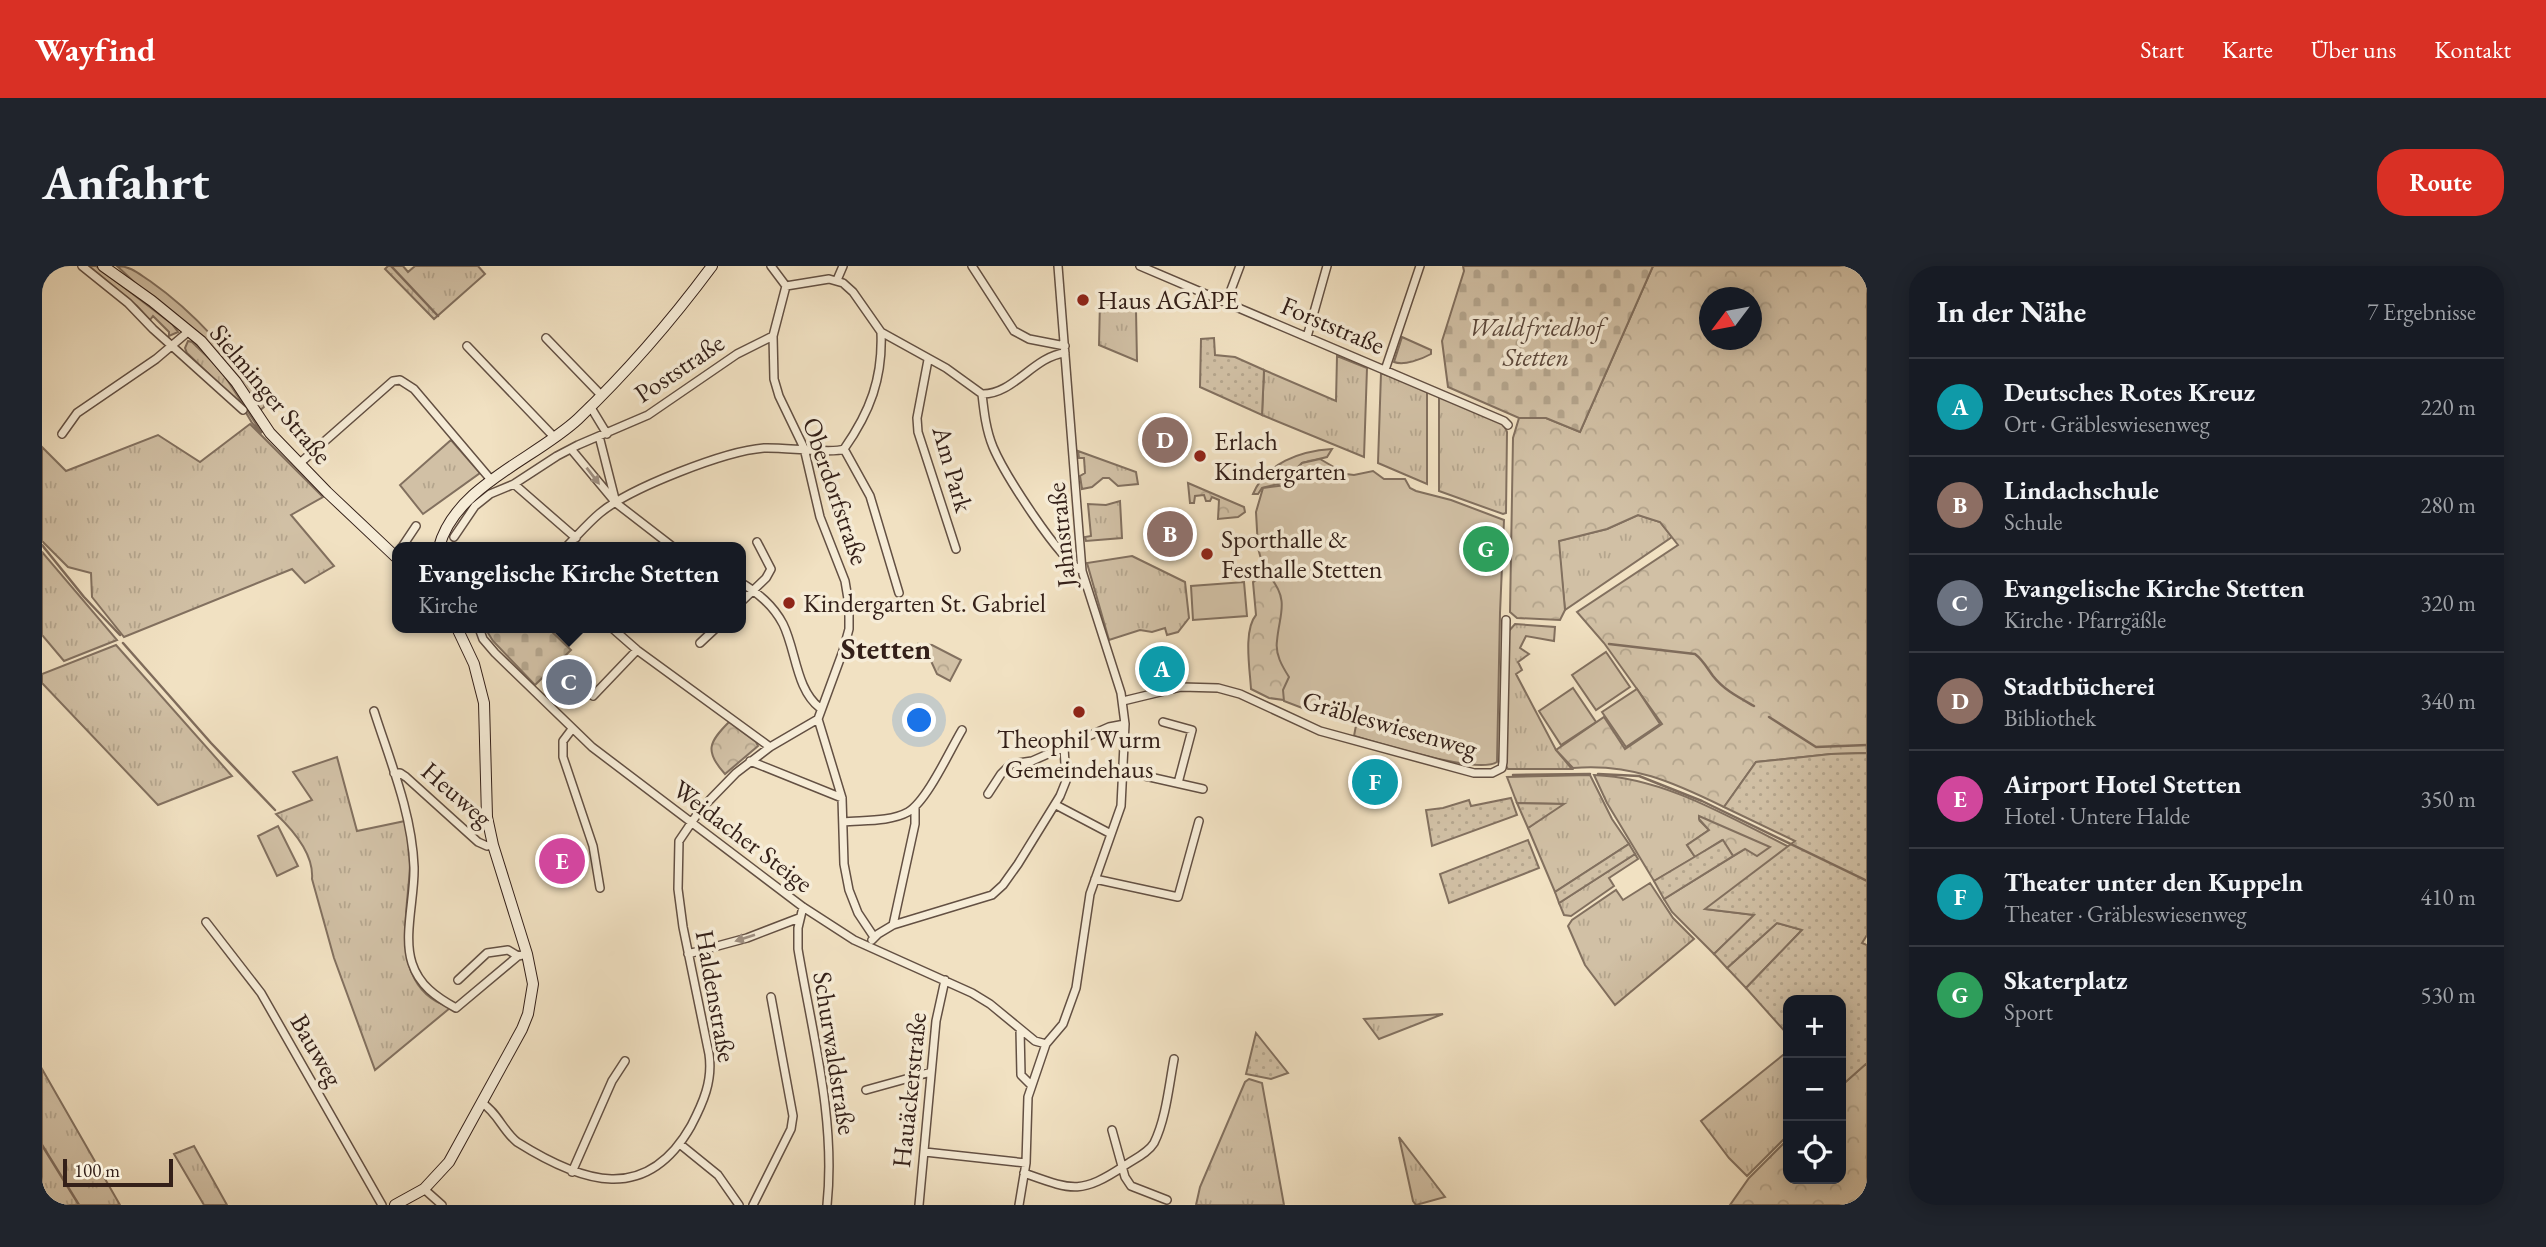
<!DOCTYPE html>
<html lang="de">
<meta charset="utf-8">
<style>
:root{--surface:#171b24;--page:#20242c;--text:#f1f3f6;--muted:#9ea1a6;--line:#363941;--accent:#d93025}
body{margin:0;font-family:"EB Garamond",serif;background:var(--page);color:var(--text)}
.controls{position:absolute;right:21px;bottom:21px;display:grid;overflow:hidden;border-radius:14px;box-shadow:0 4px 18px #0003}
.controls button{width:63px;height:63px;display:grid;place-items:center;padding:0;border:0;border-bottom:2px solid var(--line);background:var(--surface);color:var(--text);font:35px sans-serif}
.compass{position:absolute;left:1657px;top:21px;width:63px;height:63px;border-radius:50%;background:var(--surface);box-shadow:0 4px 18px #0003;rotate:238deg}
.scale{position:absolute;left:21px;bottom:18px;width:110px;box-sizing:border-box;padding-left:7px;border:4px solid #342019;border-top:0;font-size:19px;line-height:24px;white-space:nowrap;color:#342019;-webkit-text-stroke:5px #f6ecd7;paint-order:stroke}
.you{position:absolute;left:878px;top:455px;width:24px;height:24px;margin:-18px;border:5px solid #fff;border-radius:50%;background:#1a73e8;box-shadow:0 0 0 10px #1a73e833}
.badge{display:grid;place-items:center;width:46px;height:46px;border-radius:50%;background:var(--accent);color:#fff;font-size:23px;font-weight:700}
.pin{position:absolute;translate:-50% -50%;border:4px solid #fff;box-shadow:0 2px 7px #0006}
.popup{position:absolute;left:350px;top:276px;width:354px;height:91px;box-sizing:border-box;display:grid;place-content:center;border-radius:14px;background:var(--surface);filter:drop-shadow(0 2px 5px #0005);font-size:23px;white-space:nowrap;color:var(--muted)}
.popup b{font-size:26px;color:var(--text)}
.popup::after{content:'';position:absolute;left:50%;top:100%;margin-left:-14px;border:14px solid transparent;border-top-color:var(--surface)}
.list{margin:0;padding:0;list-style:none}
h2{display:flex;justify-content:space-between;align-items:center;height:91px;margin:0;padding:0 28px;font-size:30px}
h2 small{font-size:23px;font-weight:400;color:var(--muted)}
.list li{display:grid;grid-template-columns:46px 1fr auto;gap:21px;align-items:center;box-sizing:border-box;height:98px;padding:0 28px;border-top:2px solid var(--line)}
.list b{display:block;font-size:26px;white-space:nowrap}
.list p{margin:0;font-size:23px;white-space:nowrap;color:var(--muted)}
.list em{font-size:23px;font-style:normal;color:var(--muted)}
.icon{flex:none;width:38px;height:38px;fill:none;stroke:currentColor;stroke-width:2;stroke-linecap:round;stroke-linejoin:round}
.map{position:relative;flex:none;width:1825px;height:939px;overflow:hidden;border-radius:28px}
header{display:flex;align-items:center;gap:42px;box-sizing:border-box;height:98px;padding:0 35px;background:var(--accent);color:#fff}
header strong{font-size:33px}
nav{display:flex;gap:38px;margin-inline-start:auto;font-size:24px}
.intro{display:flex;align-items:center;justify-content:space-between;box-sizing:border-box;height:168px;padding:0 42px}
h1{margin:0;font-size:49px}
.button{padding:18px 32px;border-radius:28px;background:var(--accent);color:#fff;font-size:24px;font-weight:700}
main{display:flex;gap:42px;padding:0 42px}
aside{flex:1;background:var(--surface);border-radius:28px;box-shadow:0 4px 18px #0003}
.map>svg:first-child{display:block}
.grass{fill:url(#grass-tufts);stroke:#82705f;stroke-width:2}
.forest{fill:url(#forest-crowns);stroke:#82705f;stroke-width:2;fill-rule:evenodd}
.cemetery{fill:url(#cemetery-stones);stroke:#82705f;stroke-width:2}
.garden{fill:url(#garden-dots);stroke:#82705f;stroke-width:2}
.pitch{fill:#d1c0a5;stroke:#82705f;stroke-width:2}
.lines{fill:none;stroke-linecap:round;stroke-linejoin:round}
.stream{stroke:#7f6c5c;stroke-width:2.5}
.street-casing{stroke:#635043;stroke-width:10}
.secondary-casing{stroke:#342019;stroke-width:12}
.street{stroke:#f6ecd7;stroke-width:7}
.secondary{stroke:#f6ecd7;stroke-width:10}
.oneway{fill:#9f9082}
.poi-dot{fill:#8f2418;stroke:#f6ecd7;stroke-width:2.5}
.labels{text-anchor:middle;stroke-width:7;stroke-linejoin:round;paint-order:stroke}
.poi-label{font-size:26px;fill:#342019;stroke:#f6ecd7;text-anchor:start}
.street-label{font-size:26px;fill:#342019;stroke:#f6ecd7}
.park-label{font-size:26px;font-style:italic;fill:#5b483c;stroke:#f6ecd7}
.quarter-label{font-size:30px;font-weight:bold;fill:#342019;stroke:#f6ecd7}
</style>
<header>
<strong>Wayfind</strong>
<nav><a>Start</a><a>Karte</a><a>Über uns</a><a>Kontakt</a></nav>
</header>
<div class="intro"><h1>Anfahrt</h1><a class="button">Route</a></div>
<main>
<div class="map">
<svg width="1825" height="939" viewBox="0 0 1825 939">
<defs>
<pattern id="grass-tufts" width="24" height="20" patternUnits="userSpaceOnUse" patternTransform="scale(1.75)"><rect width="24" height="20" fill="#d1c0a5"/><path d="M3 7l-1-3M5 7V3M7 7l1-3M15 17l-1-3M17 17v-4M19 17l1-3" fill="none" stroke="#b4a58d"/></pattern>
<pattern id="forest-crowns" width="20" height="18" patternUnits="userSpaceOnUse" patternTransform="scale(1.75)"><rect width="20" height="18" fill="#d1c0a5"/><path d="M2 6a3 3 0 1 1 6 0M12 15a3 3 0 1 1 6 0" fill="none" stroke="#b4a58d"/></pattern>
<pattern id="cemetery-stones" width="16" height="16" patternUnits="userSpaceOnUse" patternTransform="scale(1.75)"><rect width="16" height="16" fill="#d1c0a5"/><path d="M2 7V4a2 2 0 0 1 4 0v3zM10 15v-3a2 2 0 0 1 4 0v3z" fill="#b4a58d"/></pattern>
<pattern id="garden-dots" width="8" height="8" patternUnits="userSpaceOnUse" patternTransform="scale(1.75)"><rect width="8" height="8" fill="#d1c0a5"/><path d="M2 2h.1M6 6h.1" fill="none" stroke="#b4a58d" stroke-width="1.8" stroke-linecap="round"/></pattern>
</defs>
<rect width="100%" height="100%" fill="#f1e1c2"/>
<filter id="stains"><feTurbulence type="fractalNoise" baseFrequency=".00286" numOctaves="4"/><feColorMatrix values="0 0 0 0 .2 0 0 0 0 .09 0 0 0 0 .02 0 0 0 .5 -.17"/></filter>
<radialGradient id="worn" r=".72"><stop offset=".6" stop-color="#630" stop-opacity="0"/><stop offset="1" stop-color="#630" stop-opacity=".3"/></radialGradient>
<path class="grass" d="M 47,0 L 54,0 L 130,58 L 136,66 L 127,70 L 127,66 L 111,50 L 108,54 L 95,40 Z
M 346,0 L 361,0 L 366,6 L 373,0 L 436,0 L 443,8 L 392,53 L 343,3 Z
M 1058,35 L 1094,44 L 1095,95 L 1057,79 Z
M 1360,71 L 1389,84 L 1389,88 C 1380,93 1362,100 1352,96 Z
M 146,75 L 150,76 L 178,103 L 220,167 L 210,157 L 200,140 L 145,87 L 143,82 Z
M 1295,90 L 1325,102 L 1322,191 L 1220,149 L 1222,104 L 1294,135 Z
M 1339,107 L 1385,125 L 1385,218 L 1336,197 Z
M 1397,131 L 1455,154 L 1462,159 L 1465,166 L 1464,247 L 1461,248 L 1397,225 Z
M 208,158 L 281,231 L 249,249 L 292,300 L 263,317 L 250,303 L 82,371 L 50,331 L 49,307 L 26,301 L 0,275 L 0,181 L 24,205 L 116,169 L 158,196 Z
M 409,174 L 438,207 L 381,248 L 358,219 Z
M 1036,185 L 1094,206 L 1096,218 L 1076,220 L 1067,212 L 1061,212 L 1050,221 L 1040,223 L 1038,210 L 1043,207 L 1042,192 L 1037,192 Z
M 1078,235 L 1080,272 L 1044,275 L 1043,271 L 1049,270 L 1046,238 L 1064,239 Z
M 1596,249 L 1618,256 L 1630,271 L 1523,344 L 1516,275 L 1565,263 Z
M 0,286 L 75,374 L 22,395 L 0,369 Z
M 1090,290 L 1143,316 L 1147,352 L 1136,366 L 1125,369 L 1123,362 L 1110,366 L 1098,364 L 1067,374 L 1045,297 Z
M 1473,358 L 1513,361 L 1512,375 L 1484,370 L 1478,382 L 1487,388 L 1476,396 L 1480,404 L 1474,408 L 1514,484 L 1530,503 L 1466,503 L 1464,500 L 1466,366 Z
M 74,379 L 190,510 L 116,539 L 0,417 L 0,408 Z
M 295,491 L 315,565 L 363,555 C 365,569 368,584 368,598 C 367,640 349,702 389,732 C 394,736 402,739 408,742 L 333,804 L 292,692 L 270,613 C 272,589 251,564 234,548 L 270,534 L 251,506 Z
M 1548,509 L 1570,553 L 1587,578 L 1513,626 L 1486,562 L 1520,538 L 1475,537 L 1465,511 Z
M 1552,509 C 1623,512 1685,550 1747,581 L 1664,643 L 1713,649 L 1672,688 L 1630,646 L 1622,633 L 1703,583 L 1657,554 L 1667,564 L 1645,579 L 1653,591 L 1612,615 L 1565,537 Z
M 1593,588 L 1596,593 L 1567,612 L 1572,620 L 1529,650 L 1522,649 L 1517,637 Z
M 1608,617 L 1631,652 L 1652,673 L 1573,739 L 1543,699 L 1526,660 L 1530,654 L 1574,624 L 1581,634 Z
M 1735,657 L 1760,664 L 1704,722 L 1685,702 Z
M 1401,748 L 1337,773 L 1322,753 Z
M 1746,785 L 1746,869 L 1705,910 L 1687,892 L 1659,855 Z
M 0,803 L 78,939 L 0,939 Z
M 1207,813 L 1220,817 L 1242,939 L 1154,939 L 1158,921 L 1203,816 Z
M 1357,871 L 1403,931 L 1374,939 L 1371,935 Z
M 152,880 L 185,939 L 162,939 L 132,888 Z"/>
<path class="forest" d="M 75,0 C 89,0 97,8 108,15 C 155,48 190,90 223,136 L 222,141 L 216,146 L 194,111 Z
M 1611,0 L 1825,0 L 1825,487 L 1789,488 L 1714,496 L 1682,541 C 1631,516 1589,497 1531,502 L 1514,484 L 1562,451 L 1583,483 L 1620,458 L 1562,377 L 1535,346 L 1636,279 L 1618,256 L 1596,249 L 1565,263 L 1517,275 L 1523,344 L 1518,354 L 1475,352 L 1468,346 L 1471,172 L 1477,152 L 1504,152 L 1538,166 ZM 1668,32 L 1710,32 L 1710,74 L 1668,74 Z
M 1290,183 L 1285,191 L 1260,197 L 1240,217 L 1220,222 L 1216,228 L 1211,228 C 1224,197 1258,185 1290,183 Z
M 1146,217 L 1202,241 L 1203,246 L 1196,251 L 1176,253 L 1177,234 L 1170,231 L 1168,235 L 1164,235 L 1162,229 L 1153,230 L 1152,237 L 1148,237 Z
M 1224,309 L 1230,309 L 1242,331 L 1251,407 L 1242,424 L 1242,434 L 1227,432 L 1209,423 C 1208,404 1201,364 1214,349 L 1211,316 Z
M 877,378 L 890,379 L 919,394 L 908,415 L 895,408 L 889,395 Z
M 687,456 L 714,476 L 716,480 L 683,508 C 662,485 667,476 687,456 Z
M 1657,550 L 1728,581 L 1715,590 L 1703,583 L 1691,590 L 1680,574 L 1653,591 L 1645,579 L 1667,564 L 1657,553 Z
M 1825,797 L 1825,939 L 1688,939 L 1707,912 L 1746,873 L 1746,913 L 1799,913 L 1799,820 Z"/>
<path class="cemetery" d="M 1421,0 L 1611,0 L 1538,166 L 1504,152 L 1477,152 L 1406,121 L 1400,75 L 1422,5 Z
M 451,362 L 506,362 L 529,384 L 493,419 L 451,375 L 446,367 Z"/>
<path class="garden" d="M 1172,72 L 1173,89 L 1193,91 L 1222,104 L 1220,149 L 1158,121 L 1159,73 Z
M 1825,487 L 1825,669 L 1820,677 L 1825,679 L 1825,797 L 1799,820 L 1799,734 L 1746,734 L 1746,769 L 1704,722 L 1760,664 L 1735,657 L 1685,702 L 1672,688 L 1712,649 L 1663,643 L 1753,575 L 1682,541 L 1714,496 L 1789,488 Z
M 1469,532 L 1475,549 L 1390,580 L 1384,544 L 1401,542 L 1427,534 L 1429,540 Z
M 1475,537 L 1522,538 L 1486,562 Z
M 1486,574 L 1497,602 L 1407,637 L 1398,608 Z
M 1681,574 L 1691,590 L 1622,633 L 1612,615 Z
M 1587,578 L 1593,588 L 1517,637 L 1513,626 Z
M 1214,767 L 1246,807 L 1229,813 L 1204,808 Z"/>
<path class="pitch" d="M 1278,193 L 1304,208 L 1312,209 L 1331,205 L 1342,213 L 1363,213 L 1368,222 L 1374,225 L 1409,234 L 1462,254 L 1458,347 L 1455,496 C 1435,509 1339,477 1312,470 L 1316,449 L 1295,446 L 1268,445 L 1242,435 L 1241,424 L 1247,411 C 1240,400 1233,388 1235,375 C 1237,349 1248,335 1228,311 L 1224,311 L 1216,282 L 1214,246 L 1221,222 L 1244,219 L 1260,197 Z
M 1202,316 L 1205,350 L 1151,354 L 1149,320 Z
M 1564,386 L 1588,421 L 1554,444 L 1530,409 Z
M 1531,422 L 1554,456 L 1519,479 L 1497,445 Z
M 1595,423 L 1618,458 L 1584,481 L 1560,446 Z
M 236,560 L 256,600 L 235,610 L 216,570 Z"/>
<g class="lines">
<path class="stream" d="M 349,0 L 396,50
M 0,279 L 42,331 L 78,369
M 81,377 L 169,477 L 233,544
M 1567,378 L 1653,388 C 1661,394 1665,402 1671,410 C 1682,424 1696,431 1712,440
M 1727,451 L 1774,481 L 1825,479
M 1556,508 L 1597,510 L 1660,535 L 1825,615
M 1471,509 L 1548,508
M 0,879 L 37,939"/>
<defs>
<path id="street" d="M 40,0 L 86,37 L 111,63 L 201,144
M 729,0 L 744,20 L 787,13 L 801,17 L 811,26 L 839,66 L 904,102 L 940,128 C 971,129 992,90 1023,87
M 930,0 L 972,65 L 987,73 L 1023,80
M 1098,0 L 1462,155 L 1466,159
M 795,14 L 801,0
M 744,20 L 731,70 L 732,113 L 737,130 L 762,182 L 778,251 L 803,315 L 807,339 L 807,363 L 801,385 L 776,453 L 800,532 L 802,598 L 807,624 L 816,647 L 832,671
M 1184,37 L 1198,0
M 1265,71 L 1285,0
M 504,72 L 559,129
M 425,80 L 513,172
M 886,94 L 875,152 L 876,166 L 914,283
M 1343,104 L 1378,0
M 940,128 C 942,146 944,164 951,181 C 962,207 1017,294 1040,305
M 548,140 L 565,168
M 20,168 L 35,147 L 114,93 L 147,65
M 557,170 L 573,233
M 529,183 L 574,237 L 631,281
M 802,183 L 828,230 L 857,327
M 258,197 L 351,115 L 358,114 L 372,123 L 450,215
M 472,218 L 534,272
M 412,271 L 433,240 L 448,228 L 472,218 L 515,190 L 536,179 L 606,149 L 695,88 L 731,70
M 360,281 L 374,260
M 524,281 C 535,270 546,257 558,247 C 588,222 683,185 722,182 C 740,181 791,188 802,183 C 828,146 841,112 839,66
M 698,316 C 716,327 731,339 741,358 C 754,384 754,424 778,442
M 698,337 L 724,312 L 729,303 L 715,276
M 437,362 L 441,373 L 453,387 L 550,481 L 761,641 L 812,674 L 930,727 L 948,738 L 993,775 L 1004,778
M 570,362 L 595,384 L 728,481
M 658,377 L 674,362
M 551,430 L 595,384
M 1081,435 L 1139,421 L 1176,422 L 1198,428 L 1278,465 L 1432,507 L 1450,507 L 1460,502 L 1461,496 L 1464,354
M 332,445 C 348,495 370,547 372,601 C 373,630 361,670 370,697 C 377,719 394,731 414,742 L 476,690 L 485,688
M 1121,456 L 1150,464 L 1136,517
M 530,463 L 521,475 L 521,491 L 551,580 L 558,622
M 708,495 L 800,532
M 1081,505 L 1161,523
M 352,507 L 358,507 L 364,511 L 436,576 L 445,580 L 451,579
M 946,528 L 959,508 L 969,498 L 990,495 L 1067,461 L 1083,458
M 1014,539 L 1069,568
M 801,556 C 821,554 848,556 866,546 C 885,535 908,484 920,464
M 1053,613 L 1136,631 L 1157,555
M 761,641 L 756,662 L 756,683 C 770,767 794,853 785,939
M 164,656 L 219,727 L 340,939
M 851,659 L 873,558 L 873,541
M 830,674 L 836,668 L 851,659 L 950,629 L 961,619 L 976,598 L 1018,530 L 1024,515 L 1022,481
M 646,688 L 705,672 L 757,652
M 416,714 L 445,687 L 466,684 L 476,690
M 978,763 L 979,809 L 989,819
M 1004,778 L 1021,758 L 1034,722 L 1048,628 L 1079,540 L 1083,458 L 1079,427 L 1040,305 L 1016,0
M 824,824 L 889,806
M 440,837 C 455,846 461,865 475,876 C 540,917 604,939 649,860 C 661,837 671,815 667,788 L 641,661 L 636,623 L 637,575 L 658,544 L 694,507 L 728,481 L 776,453
M 1070,864 L 1083,911 L 1089,920 L 1125,934
M 639,879 L 676,909 L 697,939
M 883,886 L 984,897
M 530,906 L 570,815 L 583,795
M 982,907 C 1030,924 1038,929 1082,900 C 1092,893 1106,887 1112,877 C 1124,853 1127,819 1132,793
M 382,923 L 400,939
M 711,939 L 749,863 L 751,850 L 729,731
M 877,939 L 894,755 L 903,714
M 977,939 L 984,897 L 986,831 L 1004,778"/>
<path id="secondary" d="M 61,0 L 110,35 L 159,75 L 194,116 L 228,167 L 285,226 L 356,293
M 397,281 C 413,220 493,193 536,153 C 585,106 630,54 670,0
M 353,939 L 382,923 L 407,896 L 480,763 L 486,748 L 491,718 L 485,688 L 451,579 L 445,551 L 442,437 L 432,398 L 415,362"/>
</defs>
<use href="#street" class="street-casing"/>
<use href="#secondary" class="secondary-casing"/>
<use href="#street" class="street"/>
<use href="#secondary" class="secondary"/>
</g>
<defs><path id="oneway-solid" d="M-6-.8H1V-3.2L6.5 0L1 3.2V.8H-6Z" transform="scale(1.75)"/></defs>
<g class="oneway">
<use href="#oneway-solid" transform="translate(551 210) rotate(52)"/>
<use href="#oneway-solid" transform="translate(703 672) rotate(162)"/>
</g>
<g class="poi-dot">
<circle cx="1041" cy="34" r="7"/>
<circle cx="1158" cy="190" r="7"/>
<circle cx="1165" cy="288" r="7"/>
<circle cx="747" cy="337" r="7"/>
<circle cx="1037" cy="446" r="7"/>
</g>
<g class="labels">
<g class="poi-label">
<text x="1055" y="43">Haus AGAPE</text>
<text x="1172" y="184">Erlach<tspan x="1172" dy="30">Kindergarten</tspan></text>
<text x="1179" y="282">Sporthalle &amp;<tspan x="1179" dy="30">Festhalle Stetten</tspan></text>
<text x="761" y="346">Kindergarten St. Gabriel</text>
<text x="1037" y="482" text-anchor="middle">Theophil Wurm<tspan x="1037" dy="30">Gemeindehaus</tspan></text>
</g>
<g class="street-label">
<text transform="translate(1291 59) rotate(23)" y="9">Forststraße</text>
<text transform="translate(637 102) rotate(-34)" y="9">Poststraße</text>
<text transform="translate(229 128) rotate(50)" y="9">Sielminger Straße</text>
<text transform="translate(911 203) rotate(74)" y="9">Am Park</text>
<text transform="translate(794 225) rotate(71)" y="9">Oberdorfstraße</text>
<text transform="translate(1019 269) rotate(-96)" y="9">Jahnstraße</text>
<text transform="translate(1348 458) rotate(16)" y="9">Gräbleswiesenweg</text>
<text transform="translate(415 528) rotate(41)" y="9">Heuweg</text>
<text transform="translate(701 570) rotate(37)" y="9">Weidacher Steige</text>
<text transform="translate(674 730) rotate(80)" y="9">Haldenstraße</text>
<text transform="translate(275 784) rotate(60)" y="9">Bauweg</text>
<text transform="translate(793 787) rotate(81)" y="9">Schurwaldstraße</text>
<text transform="translate(867 824) rotate(-84)" y="9">Hauäckerstraße</text>
</g>
<g class="park-label">
<text x="1494" y="70">Waldfriedhof<tspan x="1494" dy="30">Stetten</tspan></text>
</g>
<g class="quarter-label">
<text x="844" y="393">Stetten</text>
</g>
</g>
<rect width="100%" height="100%" filter="url(#stains)"/>
<rect width="100%" height="100%" fill="url(#worn)"/>
</svg>
<div class="controls">
<button>+</button>
<button>−</button>
<button><svg class="icon" aria-label="locate" viewBox="0 0 24 24"><circle cx="12" cy="12" r="6"/><path d="M12 2v4M12 18v4M2 12h4M18 12h4"/></svg></button>
</div>
<svg class="compass" viewBox="-18 -18 36 36"><path d="M0-13l5 13h-10z" fill="#e53935"/><path d="M0 13l5-13h-10z" fill="#9ea1a6"/></svg>
<div class="scale">100 m</div>
<div class="you"></div>
<div class="pin badge" style="left:1120px;top:403px;background:#0f9aa8">A</div>
<div class="pin badge" style="left:1128px;top:268px;background:#8d6e63">B</div>
<div class="pin badge" style="left:527px;top:416px;background:#6b7280">C</div>
<div class="popup"><b>Evangelische Kirche Stetten</b>Kirche</div>
<div class="pin badge" style="left:1123px;top:174px;background:#8d6e63">D</div>
<div class="pin badge" style="left:520px;top:595px;background:#d1479c">E</div>
<div class="pin badge" style="left:1333px;top:516px;background:#0f9aa8">F</div>
<div class="pin badge" style="left:1444px;top:283px;background:#2e9e5b">G</div>
</div>
<aside>
<h2>In der Nähe<small>7 Ergebnisse</small></h2>
<ul class="list">
<li><span class="badge" style="background:#0f9aa8">A</span><div><b>Deutsches Rotes Kreuz</b><p>Ort · Gräbleswiesenweg</p></div><em>220 m</em></li>
<li><span class="badge" style="background:#8d6e63">B</span><div><b>Lindachschule</b><p>Schule</p></div><em>280 m</em></li>
<li><span class="badge" style="background:#6b7280">C</span><div><b>Evangelische Kirche Stetten</b><p>Kirche · Pfarrgäßle</p></div><em>320 m</em></li>
<li><span class="badge" style="background:#8d6e63">D</span><div><b>Stadtbücherei</b><p>Bibliothek</p></div><em>340 m</em></li>
<li><span class="badge" style="background:#d1479c">E</span><div><b>Airport Hotel Stetten</b><p>Hotel · Untere Halde</p></div><em>350 m</em></li>
<li><span class="badge" style="background:#0f9aa8">F</span><div><b>Theater unter den Kuppeln</b><p>Theater · Gräbleswiesenweg</p></div><em>410 m</em></li>
<li><span class="badge" style="background:#2e9e5b">G</span><div><b>Skaterplatz</b><p>Sport</p></div><em>530 m</em></li>
</ul>
</aside>
</main>
